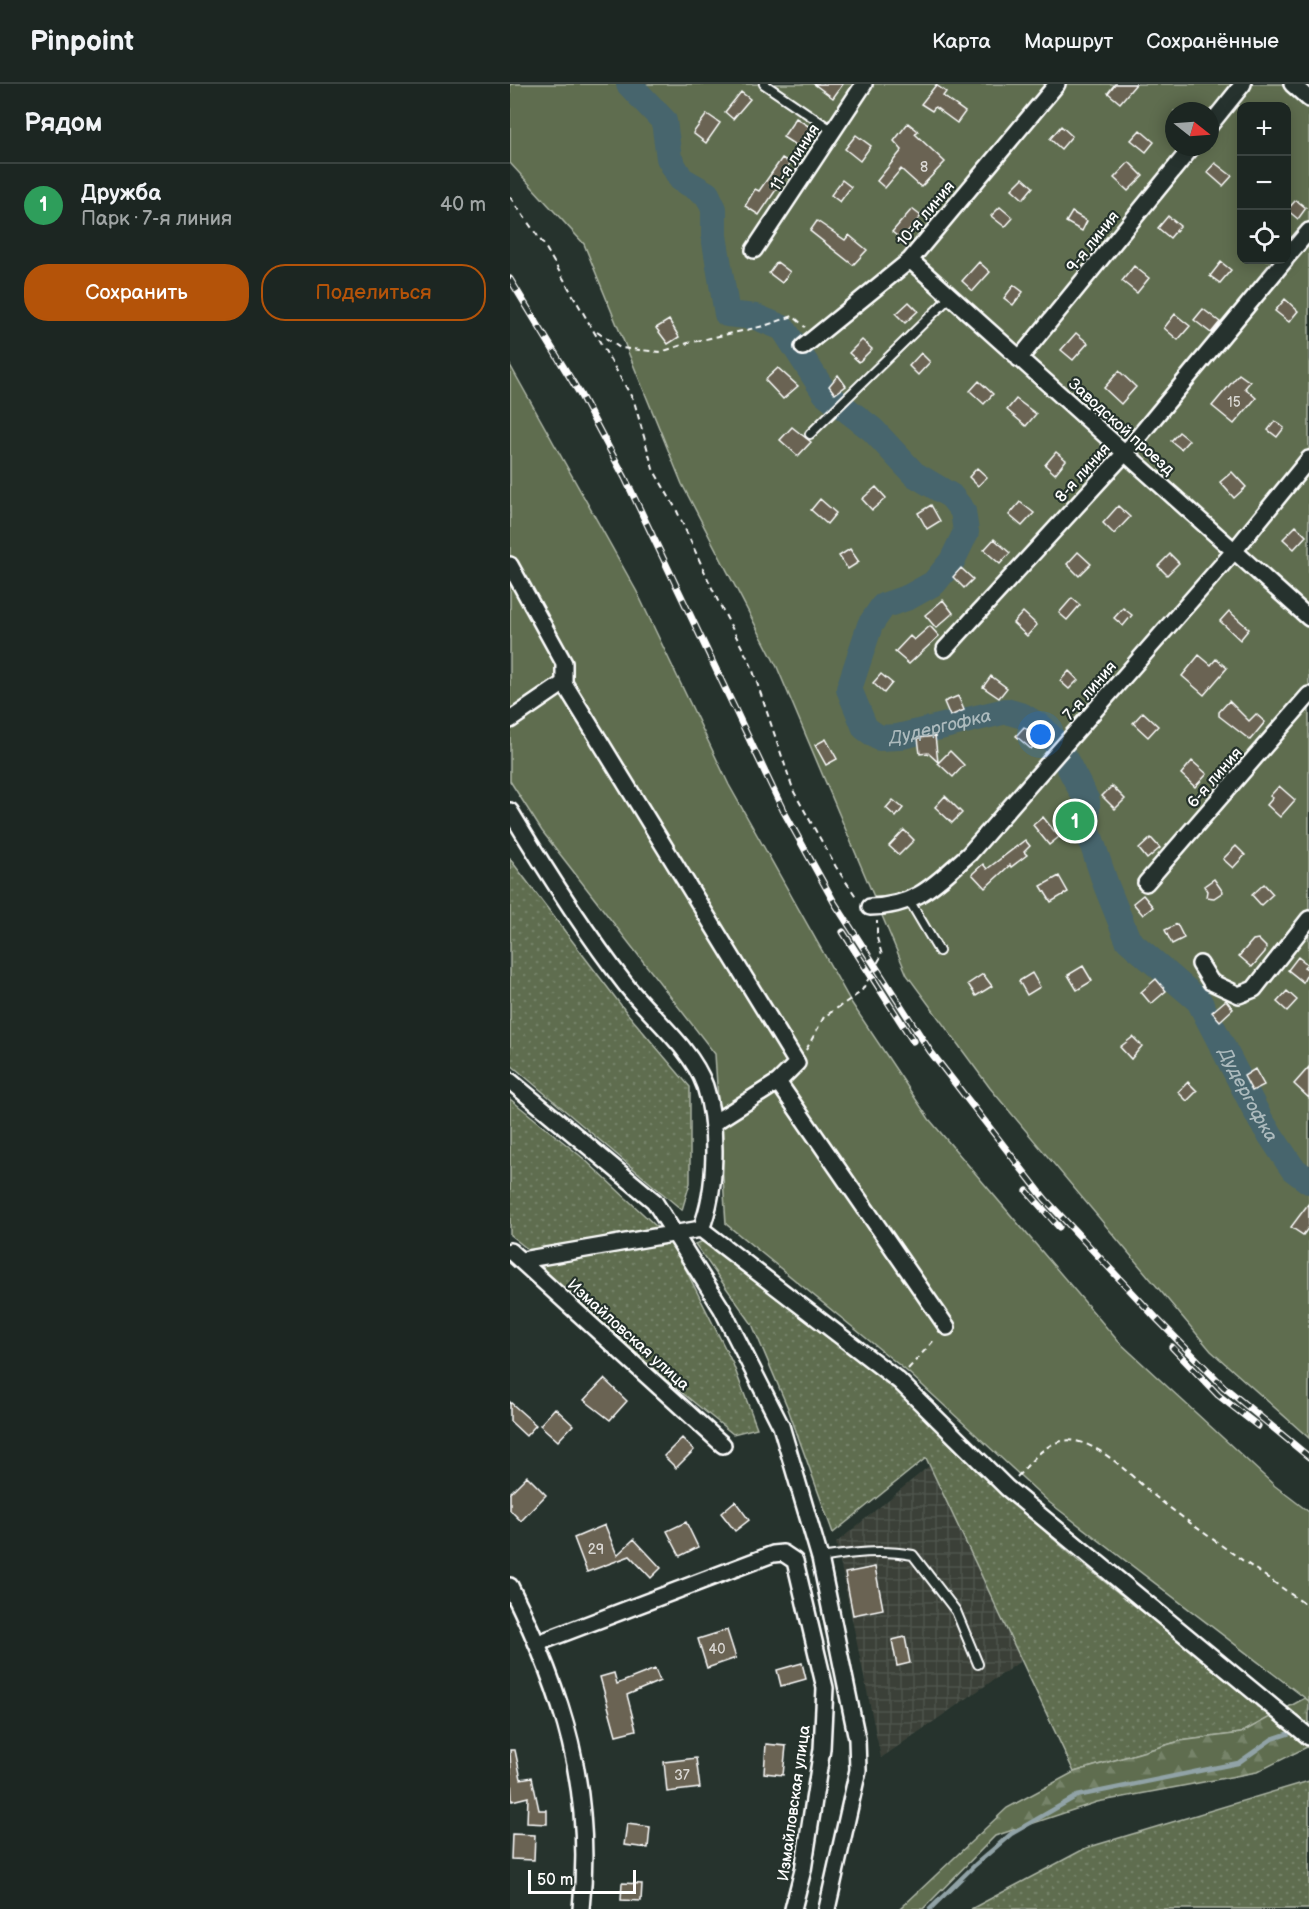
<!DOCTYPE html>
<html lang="ru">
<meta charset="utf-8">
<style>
:root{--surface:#1c2622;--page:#252e2a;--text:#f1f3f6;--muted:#a0a5a5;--line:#3a4340;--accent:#b45309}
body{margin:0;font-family:"Balsamiq Sans",sans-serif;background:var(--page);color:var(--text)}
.controls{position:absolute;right:18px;top:18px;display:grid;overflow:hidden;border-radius:12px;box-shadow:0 3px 15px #0003}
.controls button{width:54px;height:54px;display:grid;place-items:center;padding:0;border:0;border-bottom:2px solid var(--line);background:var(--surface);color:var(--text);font:30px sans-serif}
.compass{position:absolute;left:655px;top:18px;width:54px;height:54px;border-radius:50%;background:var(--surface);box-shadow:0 3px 15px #0003;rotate:107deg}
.scale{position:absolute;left:18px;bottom:15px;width:108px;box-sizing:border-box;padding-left:6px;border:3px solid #fff;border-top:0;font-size:16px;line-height:21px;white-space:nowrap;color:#fff;-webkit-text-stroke:4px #26332d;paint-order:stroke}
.you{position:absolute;left:531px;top:651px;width:21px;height:21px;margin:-15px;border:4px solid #fff;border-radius:50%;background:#1a73e8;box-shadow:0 0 0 9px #1a73e833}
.badge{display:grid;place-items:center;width:39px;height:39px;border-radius:50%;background:var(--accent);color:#fff;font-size:20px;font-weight:700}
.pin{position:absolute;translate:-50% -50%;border:3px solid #fff;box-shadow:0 2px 6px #0006}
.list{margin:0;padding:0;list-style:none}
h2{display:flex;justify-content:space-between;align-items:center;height:78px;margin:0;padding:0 24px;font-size:26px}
h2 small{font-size:20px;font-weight:400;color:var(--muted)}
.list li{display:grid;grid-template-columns:39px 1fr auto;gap:18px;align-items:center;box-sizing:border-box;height:84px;padding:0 24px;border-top:2px solid var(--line)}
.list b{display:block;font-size:22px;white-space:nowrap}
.list p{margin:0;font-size:20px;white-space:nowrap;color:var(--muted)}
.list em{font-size:20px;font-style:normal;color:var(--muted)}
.actions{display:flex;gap:12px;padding:18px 24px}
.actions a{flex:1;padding:14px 0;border:2px solid var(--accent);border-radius:24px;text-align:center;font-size:21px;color:var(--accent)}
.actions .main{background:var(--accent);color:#fff}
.icon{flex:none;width:33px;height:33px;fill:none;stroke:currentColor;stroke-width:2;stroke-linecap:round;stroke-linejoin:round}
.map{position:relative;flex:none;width:799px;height:1825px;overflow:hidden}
header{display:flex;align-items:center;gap:36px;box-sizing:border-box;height:84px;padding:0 30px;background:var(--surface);border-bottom:2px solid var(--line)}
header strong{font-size:28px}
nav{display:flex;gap:33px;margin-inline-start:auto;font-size:21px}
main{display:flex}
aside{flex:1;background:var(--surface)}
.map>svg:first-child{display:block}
.industrial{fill:url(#industrial-grid)}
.grass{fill:url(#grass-dots);stroke:#aeb6a7;stroke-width:1.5}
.forest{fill:url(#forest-firs);stroke:#aeb6a7;stroke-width:1.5}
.green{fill:#5e6d4f;stroke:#aeb6a7;stroke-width:1.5;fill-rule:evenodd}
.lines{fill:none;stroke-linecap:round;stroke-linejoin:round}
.stream{stroke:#91a3a7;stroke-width:4.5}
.river{stroke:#47656d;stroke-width:26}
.building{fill:#6a6352;stroke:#fff;stroke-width:1.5}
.lane-casing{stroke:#fff;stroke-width:12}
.street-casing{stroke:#fff;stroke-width:20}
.path{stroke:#fff;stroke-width:2;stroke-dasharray:6 4.5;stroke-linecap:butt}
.lane{stroke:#26332d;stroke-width:8}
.street{stroke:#26332d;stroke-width:15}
.rail-casing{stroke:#fff;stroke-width:7}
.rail{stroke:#26332d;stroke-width:4.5;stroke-dasharray:14;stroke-linecap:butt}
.labels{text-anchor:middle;stroke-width:4.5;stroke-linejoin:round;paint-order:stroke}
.number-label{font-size:14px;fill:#dad8d4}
.street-label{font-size:16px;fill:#fff;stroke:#26332d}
.water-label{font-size:18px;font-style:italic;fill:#acbabd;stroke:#26332d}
</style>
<header>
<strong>Pinpoint</strong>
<nav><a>Карта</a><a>Маршрут</a><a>Сохранённые</a></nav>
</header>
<main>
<aside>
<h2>Рядом<small></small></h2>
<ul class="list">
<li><span class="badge" style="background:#2e9e5b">1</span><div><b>Дружба</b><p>Парк · 7-я линия</p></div><em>40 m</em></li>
</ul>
<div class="actions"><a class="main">Сохранить</a><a>Поделиться</a></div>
</aside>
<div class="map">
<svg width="799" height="1825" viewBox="0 0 799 1825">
<defs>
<pattern id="industrial-grid" width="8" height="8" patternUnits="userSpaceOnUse" patternTransform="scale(1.5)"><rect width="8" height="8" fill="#3a4138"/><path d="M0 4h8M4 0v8" fill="none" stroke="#4e544c"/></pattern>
<pattern id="grass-dots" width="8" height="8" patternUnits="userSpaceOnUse" patternTransform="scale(1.5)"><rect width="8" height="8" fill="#5e6d4f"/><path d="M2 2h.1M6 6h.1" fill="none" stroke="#768369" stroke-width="1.8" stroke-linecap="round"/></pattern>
<pattern id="forest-firs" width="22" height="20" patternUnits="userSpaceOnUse" patternTransform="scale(1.5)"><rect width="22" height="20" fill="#5e6d4f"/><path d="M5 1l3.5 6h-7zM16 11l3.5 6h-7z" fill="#768369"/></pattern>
</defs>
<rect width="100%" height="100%" fill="#26332d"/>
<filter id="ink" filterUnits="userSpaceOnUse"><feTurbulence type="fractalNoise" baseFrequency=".0167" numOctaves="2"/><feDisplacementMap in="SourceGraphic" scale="12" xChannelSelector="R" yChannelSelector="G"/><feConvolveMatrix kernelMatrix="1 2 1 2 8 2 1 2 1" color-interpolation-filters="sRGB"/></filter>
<g filter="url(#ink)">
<path class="industrial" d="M 419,1382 L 511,1577 L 371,1674 L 326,1459 Z"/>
<path class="grass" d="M 0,775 L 117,929 L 180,1003 L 180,1099 L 172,1126 L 0,980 Z
M 0,1015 L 73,1074 L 147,1143 L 20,1167 L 0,1151 Z
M 197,1156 L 389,1307 L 440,1355 L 463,1383 L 566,1475 L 763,1632 L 731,1649 L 670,1657 L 564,1688 L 416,1374 L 323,1449 L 277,1322 L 242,1240 L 185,1160 Z
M 162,1158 L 223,1280 L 247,1344 L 223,1350 L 139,1282 L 37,1192 L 32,1181 Z
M 799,1697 L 799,1825 L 461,1825 L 576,1764 Z"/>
<path class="forest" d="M 795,1614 L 799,1617 L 799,1662 L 747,1688 L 587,1718 L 485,1752 L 413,1825 L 390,1825 L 497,1724 L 564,1688 L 670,1657 L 731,1649 Z"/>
<path class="green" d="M 0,0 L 799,0 L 799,1354 L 701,1267 L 480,1004 L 397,891 L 267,583 L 172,400 L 74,160 L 0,79 ZM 732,22 L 776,22 L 776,176 L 732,176 ZM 664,27 L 700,27 L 700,63 L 664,63 Z
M 0,281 L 127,508 L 219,701 L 341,918 L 419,1035 L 608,1257 L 765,1402 L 799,1428 L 799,1617 L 540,1419 L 399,1289 L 216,1140 L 205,970 L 32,747 L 0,697 Z"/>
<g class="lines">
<path class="stream" d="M 420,1825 L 465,1781 L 501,1750 L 567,1712 L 728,1679 L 762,1655 L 780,1649"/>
<path class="river" id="s1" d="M 119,0 L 154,37 L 159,74 L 171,95 L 197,110 L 204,125 L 204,152 L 217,230 L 246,233 L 273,244 L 315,309 L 363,346 L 404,390 L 441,412 L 453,427 L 456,448 L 442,477 L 424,499 L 399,513 L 373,522 L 360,541 L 339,605 L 355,644 L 369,654 L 388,653 L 496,627 L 513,632 L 531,643 L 547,660 L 577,717 L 577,744 L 596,801 L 618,856 L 689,917 L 751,1037 L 783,1085 L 799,1097"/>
</g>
<path class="building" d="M 304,0 L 333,0 L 323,14 Z
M 605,0 L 626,0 L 610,19 L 598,9 Z
M 426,1 L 436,8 L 433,12 L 455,28 L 447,39 L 425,23 L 422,27 L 411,20 Z
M 231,8 L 240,15 L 223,35 L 215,28 Z
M 197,30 L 210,39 L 196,59 L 183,49 Z
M 286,34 L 303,45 L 290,64 L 273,53 Z
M 398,39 L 408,47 L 405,50 L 435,78 L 411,103 L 391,85 L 375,104 L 367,97 L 392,66 L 384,57 Z
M 551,42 L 562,52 L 551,65 L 540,55 Z
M 630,46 L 644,58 L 636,68 L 621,56 Z
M 346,51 L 361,62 L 350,77 L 335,65 Z
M 272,74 L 280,79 L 271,93 L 274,94 L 249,131 L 235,122 L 245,105 L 249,107 Z
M 619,78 L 633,92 L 618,107 L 604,94 Z
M 705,79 L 722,92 L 713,102 L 697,88 Z
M 513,94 L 523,103 L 513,115 L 502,105 Z
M 332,96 L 341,103 L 330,118 L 321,111 Z
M 786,116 L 796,124 L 788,135 L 777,126 Z
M 490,123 L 503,134 L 495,143 L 481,132 Z
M 402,125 L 411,132 L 391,155 L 382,148 Z
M 562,128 L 577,137 L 572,147 L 556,138 Z
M 658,132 L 670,142 L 660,154 L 648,144 Z
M 307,137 L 335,156 L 339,151 L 357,166 L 343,181 L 300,147 Z
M 267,178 L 280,188 L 272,199 L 259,189 Z
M 469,178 L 480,188 L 463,207 L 452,197 Z
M 711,178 L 721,186 L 710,199 L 700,192 Z
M 624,182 L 639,194 L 627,209 L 612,197 Z
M 504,201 L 513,208 L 503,221 L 494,214 Z
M 775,215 L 788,227 L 779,238 L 765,227 Z
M 399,218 L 408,227 L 395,239 L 386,230 Z
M 693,225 L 710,238 L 701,249 L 684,236 Z
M 665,230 L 680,242 L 668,256 L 654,244 Z
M 159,236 L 169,253 L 158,260 L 146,244 Z
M 566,249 L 578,259 L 563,276 L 551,266 Z
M 352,256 L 362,265 L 349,278 L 339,269 Z
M 411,269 L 420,278 L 408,291 L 399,282 Z
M 268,284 L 288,302 L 273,315 L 255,296 Z
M 609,287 L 626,303 L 611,320 L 594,304 Z
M 729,290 L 740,298 L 735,304 L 746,314 L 724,340 L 702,322 Z
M 328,291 L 336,302 L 325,310 L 319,302 Z
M 469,297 L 483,310 L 474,320 L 460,307 Z
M 506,315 L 526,330 L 516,342 L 497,326 Z
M 765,337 L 774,344 L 767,353 L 758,346 Z
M 282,343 L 301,358 L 288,372 L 270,356 Z
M 669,348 L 679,356 L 671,365 L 661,357 Z
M 546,368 L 556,376 L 545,390 L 535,381 Z
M 467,384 L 477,393 L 468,402 L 459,393 Z
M 722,388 L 736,403 L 724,414 L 710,398 Z
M 366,403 L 376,414 L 362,426 L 352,415 Z
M 310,415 L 326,429 L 317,440 L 301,426 Z
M 510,418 L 524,429 L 512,442 L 499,431 Z
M 421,421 L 430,437 L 417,445 L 408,429 Z
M 608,422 L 620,433 L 604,450 L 593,439 Z
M 786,442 L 796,452 L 784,465 L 773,455 Z
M 484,455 L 500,469 L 490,480 L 474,466 Z
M 340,465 L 349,478 L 338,485 L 329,472 Z
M 568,468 L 581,480 L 569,492 L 557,480 Z
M 660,470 L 669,479 L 657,491 L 648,482 Z
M 451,484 L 463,495 L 454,504 L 443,493 Z
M 562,514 L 570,521 L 557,536 L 549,529 Z
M 433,516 L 443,529 L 426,544 L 415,531 Z
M 613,524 L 622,531 L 613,542 L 604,534 Z
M 719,527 L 739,545 L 730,556 L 710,537 Z
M 513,528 L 527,541 L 517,552 L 503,539 Z
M 420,542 L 429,552 L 399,580 L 385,568 L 400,552 L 404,556 Z
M 689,571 L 701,581 L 706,575 L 717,584 L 694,611 L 672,592 Z
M 559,587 L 568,596 L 559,605 L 550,597 Z
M 371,590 L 382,599 L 374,609 L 363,599 Z
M 481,592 L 497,604 L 489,614 L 473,603 Z
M 448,612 L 454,626 L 440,632 L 434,618 Z
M 719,617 L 739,637 L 746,630 L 755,638 L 740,656 L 709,632 L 709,628 Z
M 633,628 L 648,642 L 638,653 L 623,639 Z
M 514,643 L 529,656 L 521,665 L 506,652 Z
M 425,652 L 428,678 L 418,669 L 410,670 L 408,654 Z
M 316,655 L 327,675 L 316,681 L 305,661 Z
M 440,667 L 454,681 L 443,693 L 428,679 Z
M 682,677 L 697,690 L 685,703 L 671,690 Z
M 602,702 L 615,715 L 605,725 L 592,712 Z
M 769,702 L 785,716 L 770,733 L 757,721 L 763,714 L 760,712 Z
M 435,712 L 452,729 L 442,739 L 425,723 Z
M 383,716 L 393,724 L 386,733 L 376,724 Z
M 533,733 L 549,753 L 539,761 L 523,741 Z
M 394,746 L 404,756 L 389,771 L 379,762 Z
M 641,754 L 650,764 L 637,775 L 629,765 Z
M 515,756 L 520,762 L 514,768 L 517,771 L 501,783 L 500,781 L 475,804 L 462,790 L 473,780 L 477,785 Z
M 726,762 L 735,771 L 723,784 L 713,775 Z
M 549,792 L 558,808 L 541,818 L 531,802 Z
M 704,795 L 713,808 L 704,814 L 696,813 L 697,807 L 694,802 Z
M 754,800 L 763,810 L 751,821 L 742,811 Z
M 633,811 L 643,823 L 633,831 L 623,819 Z
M 667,840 L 674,854 L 662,860 L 655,846 Z
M 748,855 L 756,863 L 755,868 L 742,883 L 729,872 L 743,856 Z
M 788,873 L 797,880 L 794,883 L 799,886 L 793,898 L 778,886 Z
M 573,882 L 582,897 L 567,906 L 558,891 Z
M 522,889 L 530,903 L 517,911 L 509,897 Z
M 473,890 L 482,902 L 466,912 L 458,900 Z
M 646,895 L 656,907 L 641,920 L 631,908 Z
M 777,907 L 787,916 L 777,927 L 767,918 Z
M 716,916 L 723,925 L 710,937 L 702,928 Z
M 623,953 L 632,962 L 621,975 L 610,963 Z
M 799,983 L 799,1014 L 784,1000 Z
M 745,985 L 754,1001 L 742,1007 L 734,992 Z
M 678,998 L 687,1007 L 677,1017 L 668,1008 Z
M 799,1119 L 799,1143 L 793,1151 L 781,1143 Z
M 94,1295 L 117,1317 L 100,1336 L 74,1316 Z
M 0,1318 L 26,1341 L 16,1352 L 0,1337 Z
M 45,1324 L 63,1341 L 48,1357 L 30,1341 Z
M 172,1354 L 184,1366 L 166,1384 L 154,1372 Z
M 17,1392 L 36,1411 L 11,1437 L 0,1426 L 0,1409 Z
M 225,1417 L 239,1436 L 225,1447 L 211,1429 Z
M 176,1438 L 188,1463 L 170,1472 L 157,1447 Z
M 95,1441 L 107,1471 L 124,1455 L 151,1484 L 141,1494 L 120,1472 L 77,1488 L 64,1454 Z
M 365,1483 L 373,1525 L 343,1531 L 335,1489 Z
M 217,1546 L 226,1574 L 197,1584 L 188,1555 Z
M 395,1553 L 400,1579 L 387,1582 L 382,1556 Z
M 292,1579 L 296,1595 L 271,1602 L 267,1586 Z
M 145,1585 L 150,1597 L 117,1611 L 126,1646 L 106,1651 L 90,1593 L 104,1589 L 107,1600 Z
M 256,1660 L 276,1662 L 273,1691 L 254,1689 Z
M 0,1666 L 5,1666 L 11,1695 L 22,1693 L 29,1726 L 37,1726 L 37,1740 L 17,1739 L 18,1713 L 2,1717 Z
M 186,1674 L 190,1704 L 157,1708 L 154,1678 Z
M 117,1740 L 140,1743 L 138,1764 L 114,1761 Z
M 2,1750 L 25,1751 L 24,1776 L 1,1775 Z
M 112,1799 L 132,1800 L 131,1817 L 111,1816 Z"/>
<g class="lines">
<defs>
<path id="lane" d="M 254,0 L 323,47
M 300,350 L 440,213
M 399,816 L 429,867
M 310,1474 C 342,1469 371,1465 403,1471 L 446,1527 L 468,1580"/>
<path id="street" d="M 782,0 L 799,15
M 700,41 L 733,0
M 244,166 L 354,0
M 776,174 L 799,147
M 400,176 L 799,534
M 293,263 L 400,176 L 547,0
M 509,275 L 682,63
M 0,481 L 54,579 L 54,599 L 287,979 L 268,998 L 205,1038
M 435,565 L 615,369 L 775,176
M 0,636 L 54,599
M 0,727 C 36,787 73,846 116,901 C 141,933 181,963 195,1002 C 208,1042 207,1105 191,1145
M 636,799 L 799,611
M 360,823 C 407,822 425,800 459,770 L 725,466 L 799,375
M 690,880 L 701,898 L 729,911 L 744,905 L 799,835
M 0,997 L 144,1117 L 212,1225 L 271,1342 L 310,1474 L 347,1655 L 348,1686 L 317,1825
M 268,998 L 437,1243
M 191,1145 L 389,1297 L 497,1404 L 799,1653
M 0,1167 L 213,1361
M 12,1176 L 191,1145
M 0,1502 C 53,1608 84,1705 71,1825
M 28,1559 L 263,1470 L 273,1469 L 285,1477 L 315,1604 L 312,1665 L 293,1786 L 283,1825"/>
</defs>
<use href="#lane" class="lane-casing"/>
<use href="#street" class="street-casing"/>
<path class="path" d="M 0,113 L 34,161 L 124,317 L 143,385 L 166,425 L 207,515 L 241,581 L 284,708 L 326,783 L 347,814
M 87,248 L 110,264 L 151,268 L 178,259 L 254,242 L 283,232 L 295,243
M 296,966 L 314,933 L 351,908 L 372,871 L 367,854 L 367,837
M 398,1285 L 426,1254
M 507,1393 C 523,1376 539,1352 566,1357 C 598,1364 626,1398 651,1417 C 699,1454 750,1488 799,1523"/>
<use href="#lane" class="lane"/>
<use href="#street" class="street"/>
<defs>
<path id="rail" d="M 0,195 L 70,310 L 115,394 L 273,726 L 324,818 L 420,967 L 535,1115 L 647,1235 L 714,1303 L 799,1373
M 333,848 L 403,957
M 517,1107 L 549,1143
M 662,1263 L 708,1311 L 748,1342"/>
</defs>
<use href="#rail" class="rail-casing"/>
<use href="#rail" class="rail"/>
</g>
</g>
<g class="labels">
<g class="number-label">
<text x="414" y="88">8</text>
<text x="724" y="323">15</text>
<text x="86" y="1470">29</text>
<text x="207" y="1570">40</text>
<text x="172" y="1696">37</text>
</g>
<g class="street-label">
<text transform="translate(284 73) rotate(-57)" y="6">11-я линия</text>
<text transform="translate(415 129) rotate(-50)" y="6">10-я линия</text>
<text transform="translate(582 157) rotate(-51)" y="6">9-я линия</text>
<text transform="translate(612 342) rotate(42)" y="6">Заводской проезд</text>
<text transform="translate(572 388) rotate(-48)" y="6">8-я линия</text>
<text transform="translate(579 606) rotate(-49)" y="6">7-я линия</text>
<text transform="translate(704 693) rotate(-49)" y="6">6-я линия</text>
<text transform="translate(119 1250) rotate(42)" y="6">Измайловская улица</text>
<text transform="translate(283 1719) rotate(-82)" y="6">Измайловская улица</text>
</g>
<g class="water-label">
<text dy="6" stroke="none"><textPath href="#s1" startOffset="934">Дудергофка</textPath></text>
<text dy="6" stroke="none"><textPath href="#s1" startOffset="1474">Дудергофка</textPath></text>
</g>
</g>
</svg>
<div class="controls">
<button>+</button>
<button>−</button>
<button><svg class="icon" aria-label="locate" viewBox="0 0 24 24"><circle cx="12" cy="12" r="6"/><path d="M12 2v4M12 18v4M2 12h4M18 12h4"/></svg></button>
</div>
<svg class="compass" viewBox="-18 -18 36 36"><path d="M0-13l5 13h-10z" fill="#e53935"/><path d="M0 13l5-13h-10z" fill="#a0a5a5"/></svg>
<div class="scale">50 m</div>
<div class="you"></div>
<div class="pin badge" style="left:565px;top:737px;background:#2e9e5b">1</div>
</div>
</main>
